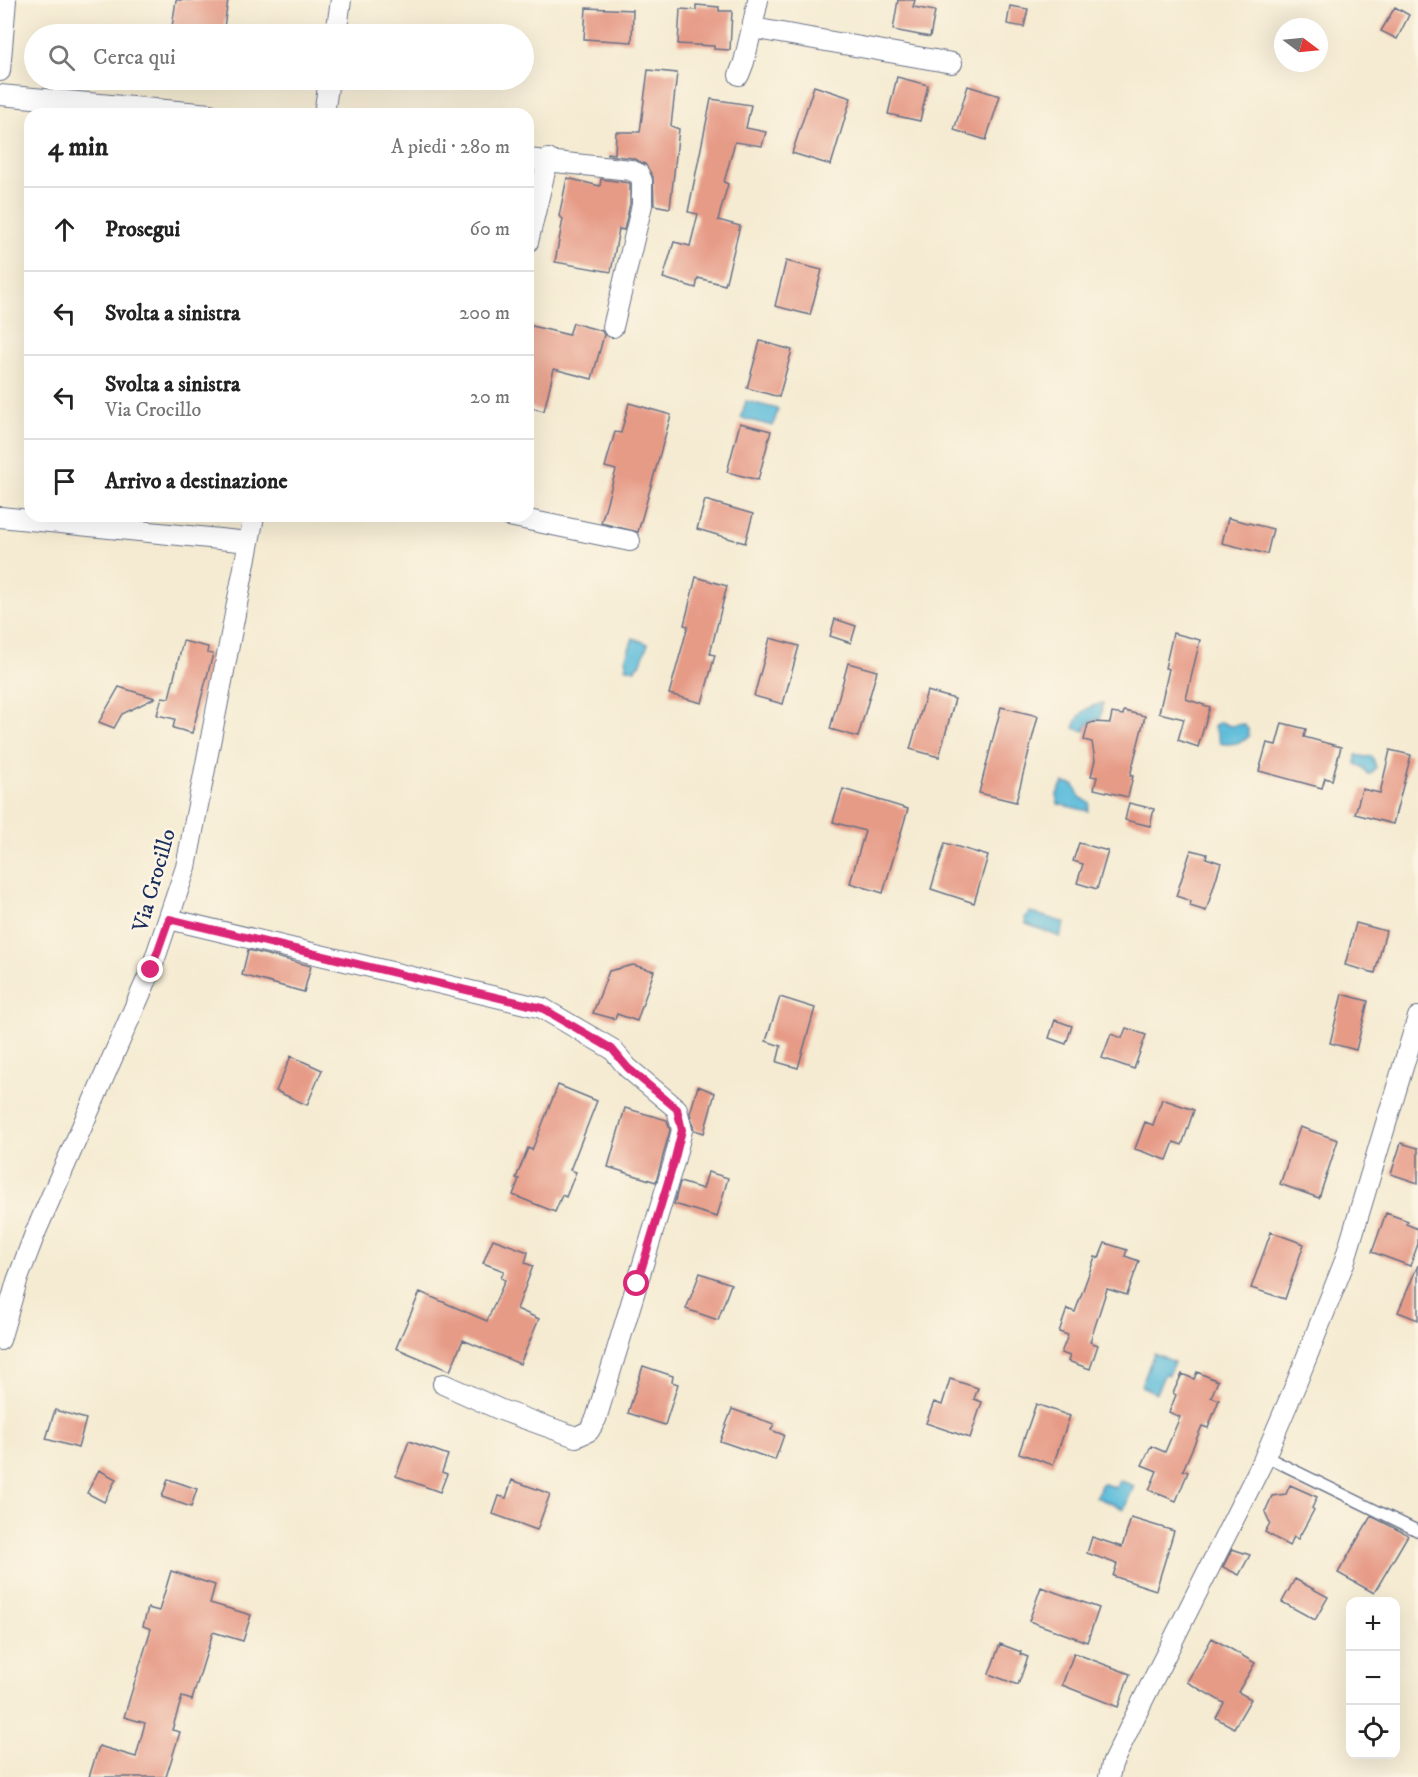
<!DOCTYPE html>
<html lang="it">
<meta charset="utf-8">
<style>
:root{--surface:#fff;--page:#f6f6f6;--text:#222;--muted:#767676;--line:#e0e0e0}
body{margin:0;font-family:"IM FELL DW Pica",serif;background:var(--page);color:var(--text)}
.controls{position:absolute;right:18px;bottom:18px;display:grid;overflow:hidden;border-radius:12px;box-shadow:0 6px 24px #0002}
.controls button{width:54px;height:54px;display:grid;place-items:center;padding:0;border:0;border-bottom:2px solid var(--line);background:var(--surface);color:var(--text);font:30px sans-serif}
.compass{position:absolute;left:1274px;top:18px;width:54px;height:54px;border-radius:50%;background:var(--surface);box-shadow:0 6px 24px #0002;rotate:106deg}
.stop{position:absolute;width:18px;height:18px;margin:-14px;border:4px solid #db2777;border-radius:50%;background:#fff}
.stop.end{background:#db2777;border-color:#fff;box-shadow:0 2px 6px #0008}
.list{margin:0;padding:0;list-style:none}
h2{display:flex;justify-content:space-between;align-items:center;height:78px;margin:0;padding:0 24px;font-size:26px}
h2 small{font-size:20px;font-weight:400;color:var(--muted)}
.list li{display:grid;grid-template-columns:39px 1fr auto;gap:18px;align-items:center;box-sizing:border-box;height:84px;padding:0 24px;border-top:2px solid var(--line)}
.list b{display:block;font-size:22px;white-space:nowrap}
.list p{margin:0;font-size:20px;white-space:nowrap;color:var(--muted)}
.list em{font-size:20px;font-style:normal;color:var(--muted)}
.icon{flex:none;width:33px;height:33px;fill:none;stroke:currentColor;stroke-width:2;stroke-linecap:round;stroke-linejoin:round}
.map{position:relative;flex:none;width:1418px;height:1777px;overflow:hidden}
.search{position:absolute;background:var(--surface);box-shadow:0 6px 24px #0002;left:24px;top:24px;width:510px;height:66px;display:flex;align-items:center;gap:15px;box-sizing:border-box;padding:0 21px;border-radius:33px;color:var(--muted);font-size:22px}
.panel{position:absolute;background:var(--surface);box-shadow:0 6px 24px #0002;left:24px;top:108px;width:510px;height:414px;border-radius:18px}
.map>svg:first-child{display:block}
.water{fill:#5cbcda;stroke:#3c769c;stroke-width:1.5}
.building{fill:#e69b87}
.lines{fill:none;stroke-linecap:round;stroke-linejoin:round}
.service-casing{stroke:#677187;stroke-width:13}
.minor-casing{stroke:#677187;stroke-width:22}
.service{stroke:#fff;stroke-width:10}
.minor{stroke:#fff;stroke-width:20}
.route{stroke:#db2777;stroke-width:8}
.labels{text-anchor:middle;stroke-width:5;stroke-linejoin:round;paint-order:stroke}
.street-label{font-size:22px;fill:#1b2f5e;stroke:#fcf5e5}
</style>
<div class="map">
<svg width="1418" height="1777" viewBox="0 0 1418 1777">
<rect width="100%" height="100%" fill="#fcf5e5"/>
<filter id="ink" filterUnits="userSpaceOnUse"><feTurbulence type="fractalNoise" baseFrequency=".0167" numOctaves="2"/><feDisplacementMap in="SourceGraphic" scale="12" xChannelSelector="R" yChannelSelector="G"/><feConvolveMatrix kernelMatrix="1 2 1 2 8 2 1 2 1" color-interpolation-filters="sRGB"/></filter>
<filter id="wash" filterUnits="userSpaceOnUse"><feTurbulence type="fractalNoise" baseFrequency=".008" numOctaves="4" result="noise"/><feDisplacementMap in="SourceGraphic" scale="24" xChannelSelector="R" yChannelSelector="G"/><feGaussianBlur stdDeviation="1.35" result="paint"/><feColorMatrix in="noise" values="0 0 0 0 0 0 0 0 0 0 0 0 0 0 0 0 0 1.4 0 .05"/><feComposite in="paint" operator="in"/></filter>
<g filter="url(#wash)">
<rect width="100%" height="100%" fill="#f5ebd2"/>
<path class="water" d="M 746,401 L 778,409 L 773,426 L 741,418 Z
M 633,638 L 648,644 L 640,665 L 637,665 L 635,670 L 625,667 L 627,661 L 625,660 Z
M 1103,703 L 1100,719 C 1091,720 1087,723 1085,731 L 1074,728 C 1079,712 1086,707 1103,703 Z
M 1221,722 L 1230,726 L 1243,724 L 1248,729 L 1249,736 C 1243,744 1227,745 1220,743 L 1218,735 L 1214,728 L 1215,725 Z
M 1356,755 L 1366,757 L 1372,756 L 1376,767 L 1371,774 L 1368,774 L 1364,768 L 1356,764 Z
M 1063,783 L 1074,785 L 1080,797 L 1090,803 L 1088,811 L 1058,804 L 1057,794 Z
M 1030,912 L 1065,923 L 1060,937 L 1026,924 L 1025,917 Z
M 1154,1353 L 1174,1362 L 1168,1375 L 1165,1373 L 1156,1393 L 1141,1386 Z
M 1119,1480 L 1134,1486 L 1124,1509 L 1096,1497 L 1102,1483 L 1116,1488 Z"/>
<g id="blocks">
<path class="building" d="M 176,0 L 228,0 L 223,34 L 171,34 Z
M 898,0 L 915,0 L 913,7 L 935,11 L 930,37 L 893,30 Z
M 696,5 L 719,7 L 719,11 L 732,11 L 730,50 L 714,49 L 714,46 L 678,44 L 680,9 L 696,10 Z
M 1010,6 L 1028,9 L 1024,27 L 1007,24 Z
M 1395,7 L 1409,15 L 1397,39 L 1381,31 Z
M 586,8 L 633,10 L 632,42 L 584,39 Z
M 648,70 L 677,73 L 671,126 L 679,129 L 670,208 L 654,205 L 653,177 L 645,164 L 632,158 L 607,155 L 607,153 L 615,154 L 616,132 L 640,132 Z
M 897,77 L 928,85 L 920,121 L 888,114 Z
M 814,86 L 851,98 L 831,165 L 792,153 Z
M 968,86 L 1000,96 L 986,140 L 954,130 Z
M 711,99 L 751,105 L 746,128 L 766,132 L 762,146 L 735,142 L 724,182 L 728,184 L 718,220 L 740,226 L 725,285 L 698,278 L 696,288 L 663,278 L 674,242 L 690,246 L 698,214 L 688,212 Z
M 567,178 L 600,186 L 601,179 L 630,183 L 630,204 L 624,230 L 619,229 L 611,272 L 555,262 L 563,219 L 559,216 Z
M 786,261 L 822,270 L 810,315 L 775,306 Z
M 573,323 L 602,331 L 604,335 L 592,379 L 554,369 L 544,411 L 528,407 L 528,325 L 569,335 Z
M 760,341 L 792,350 L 779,397 L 747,388 Z
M 629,403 L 671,415 L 638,532 L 601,523 L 616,470 L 605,467 L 615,432 L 621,433 Z
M 740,423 L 771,431 L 758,480 L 727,472 Z
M 705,500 L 753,514 L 745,543 L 697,529 Z
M 1228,518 L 1273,529 L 1267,554 L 1222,543 Z
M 696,577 L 727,586 L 710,654 L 715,655 L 702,703 L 669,694 L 688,626 L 684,625 Z
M 835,619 L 856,626 L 851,643 L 830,636 Z
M 1173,633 L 1200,640 L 1186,699 L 1210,707 L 1198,747 L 1178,740 L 1184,719 L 1159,713 L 1169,669 L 1165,668 Z
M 770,638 L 799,646 L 783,704 L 754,696 Z
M 183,641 L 208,647 L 207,653 L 213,654 L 192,733 L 173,728 L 175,719 L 157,715 L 162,697 L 169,698 Z
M 848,663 L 877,671 L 858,737 L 830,729 Z
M 119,687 L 155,698 L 122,714 L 114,728 L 99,722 Z
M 927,691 L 955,699 L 939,757 L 910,749 Z
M 1001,707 L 1038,716 L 1016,802 L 979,793 Z
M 1124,711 L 1145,716 L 1130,776 L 1133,776 L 1128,797 L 1094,789 L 1097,777 L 1091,776 L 1095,760 L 1092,742 L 1084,740 L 1088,724 L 1094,722 L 1110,723 L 1112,713 L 1123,715 Z
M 1282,723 L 1306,729 L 1304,737 L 1341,747 L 1332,780 L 1325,778 L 1322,788 L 1259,771 L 1267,743 L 1276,745 Z
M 1390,750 L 1411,755 L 1393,824 L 1355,814 L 1362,789 L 1380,793 Z
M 843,789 L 908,809 L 883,893 L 850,883 L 865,831 L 833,822 Z
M 1129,803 L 1154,809 L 1150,826 L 1125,820 Z
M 945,843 L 988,856 L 974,903 L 931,889 Z
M 1079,843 L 1108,851 L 1097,889 L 1077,883 L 1083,864 L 1073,861 Z
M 1191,850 L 1207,854 L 1206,858 L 1221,863 L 1206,911 L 1190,906 L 1191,901 L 1176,896 Z
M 1356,923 L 1386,931 L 1375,973 L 1345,965 Z
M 248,950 L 311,966 L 304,992 L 242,975 Z
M 633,965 L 654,971 L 637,1021 L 617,1014 L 615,1019 L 593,1013 L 609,971 Z
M 1342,994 L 1368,1001 L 1356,1050 L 1330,1043 Z
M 780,997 L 815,1008 L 798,1068 L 777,1062 L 781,1046 L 766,1041 Z
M 1055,1020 L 1072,1026 L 1066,1044 L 1049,1038 Z
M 1126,1028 L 1146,1035 L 1134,1069 L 1102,1058 L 1111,1034 L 1122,1038 Z
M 291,1056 L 322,1070 L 307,1105 L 276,1091 Z
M 558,1085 L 597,1101 L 570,1170 L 576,1172 L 566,1197 L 562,1195 L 555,1212 L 513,1195 L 519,1179 L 516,1178 L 528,1148 L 532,1150 Z
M 698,1086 L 715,1093 L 704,1133 L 694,1130 L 690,1113 Z
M 1162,1099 L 1194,1110 L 1182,1145 L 1174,1142 L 1167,1160 L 1135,1149 L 1145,1122 L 1153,1125 Z
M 625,1108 L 667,1120 L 670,1130 L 656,1182 L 608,1167 Z
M 1300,1127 L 1338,1140 L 1319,1198 L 1280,1184 Z
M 1401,1143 L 1418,1148 L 1418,1183 L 1391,1174 Z
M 708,1172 L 728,1178 L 717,1217 L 674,1204 L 680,1182 L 703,1189 Z
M 1386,1213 L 1408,1221 L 1406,1224 L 1418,1229 L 1418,1244 L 1410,1266 L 1372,1252 Z
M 1271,1232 L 1304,1244 L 1285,1299 L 1251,1288 Z
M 493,1239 L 528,1252 L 525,1263 L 533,1266 L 517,1309 L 539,1319 L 520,1364 L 463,1340 L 450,1371 L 396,1348 L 420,1292 L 487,1321 L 505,1280 L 501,1278 L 504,1271 L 483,1263 Z
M 1105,1243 L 1127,1250 L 1125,1256 L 1139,1261 L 1127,1295 L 1107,1289 L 1090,1342 L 1098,1345 L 1090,1369 L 1068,1361 L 1070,1356 L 1061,1353 L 1068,1335 L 1059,1332 L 1067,1309 L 1075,1312 L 1095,1257 L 1099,1258 Z
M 1418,1265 L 1418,1320 L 1398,1312 Z
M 700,1273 L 731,1284 L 718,1320 L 686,1309 Z
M 643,1366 L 673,1376 L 672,1382 L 678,1384 L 665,1425 L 628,1413 Z
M 1197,1372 L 1218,1381 L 1211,1397 L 1219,1400 L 1208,1428 L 1202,1426 L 1183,1470 L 1188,1472 L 1176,1501 L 1149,1490 L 1157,1471 L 1142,1465 L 1151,1446 L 1165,1452 L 1180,1417 L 1169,1412 L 1176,1395 L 1173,1393 L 1182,1374 L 1194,1379 Z
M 950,1379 L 978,1388 L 974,1399 L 982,1402 L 970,1438 L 926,1423 L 934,1402 L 942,1405 Z
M 1036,1404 L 1070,1416 L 1053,1465 L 1019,1453 Z
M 732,1409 L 774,1424 L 771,1430 L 784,1435 L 775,1460 L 720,1441 Z
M 55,1410 L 86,1419 L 78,1448 L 46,1439 Z
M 409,1441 L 448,1455 L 442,1472 L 447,1474 L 440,1492 L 396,1476 Z
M 99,1470 L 116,1479 L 104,1502 L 87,1493 Z
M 168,1479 L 197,1489 L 191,1507 L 162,1497 Z
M 512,1480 L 550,1494 L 537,1530 L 493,1514 L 499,1496 L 506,1498 Z
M 1290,1485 L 1317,1497 L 1312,1508 L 1314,1510 L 1298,1539 L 1294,1537 L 1289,1546 L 1265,1532 L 1270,1523 L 1265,1512 L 1272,1496 L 1286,1494 Z
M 1371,1516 L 1408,1535 L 1374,1593 L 1338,1573 Z
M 1131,1518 L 1174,1531 L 1156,1590 L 1113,1576 L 1117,1564 L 1087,1553 L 1092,1537 L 1122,1547 Z
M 1232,1549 L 1250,1555 L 1239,1575 L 1223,1567 Z
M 171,1571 L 215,1585 L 210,1603 L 251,1615 L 243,1641 L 213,1632 L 192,1700 L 182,1697 L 172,1730 L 180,1732 L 166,1777 L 89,1777 L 99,1746 L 136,1757 L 145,1723 L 124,1717 L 151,1629 L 143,1626 L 148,1608 L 159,1611 Z
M 1295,1579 L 1328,1597 L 1315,1620 L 1282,1602 Z
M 1041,1587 L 1099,1608 L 1087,1642 L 1029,1621 Z
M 1212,1638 L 1255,1663 L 1238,1692 L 1251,1699 L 1234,1728 L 1216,1718 L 1224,1703 L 1187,1682 Z
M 1000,1644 L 1021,1652 L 1020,1654 L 1028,1657 L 1018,1685 L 989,1674 Z
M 1074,1653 L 1130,1674 L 1118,1707 L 1062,1685 Z"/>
</g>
</g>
<g filter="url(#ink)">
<use href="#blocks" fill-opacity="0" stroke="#677187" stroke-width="1.5"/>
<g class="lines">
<defs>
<path id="service" d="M 1265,1456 L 1418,1531"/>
<path id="minor" d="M 758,0 L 752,28 L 952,63
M 336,34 L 341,0
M 0,71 L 6,0
M 739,75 L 744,62 L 752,28
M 0,95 L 210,114
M 324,114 L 329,80
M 528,159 L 630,170 L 639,174 L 642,181 L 642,205 L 613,327
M 528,242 L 548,159
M 509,516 L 630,541
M 0,517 L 249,542
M 169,919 L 542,1008 L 612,1049 L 628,1068 L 677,1109 L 682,1130 L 674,1162 L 596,1419 L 589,1431 L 576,1437 L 501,1410 L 443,1384
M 0,1340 L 17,1281 L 36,1231 L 151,970 L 186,867 L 254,516
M 1109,1777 L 1112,1764 L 1143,1700 L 1263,1461 L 1296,1384 L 1344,1263 L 1418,1017"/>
</defs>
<use href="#service" class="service-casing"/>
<use href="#minor" class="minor-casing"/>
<use href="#service" class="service"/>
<use href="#minor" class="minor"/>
</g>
</g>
<g class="lines" filter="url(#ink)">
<path class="route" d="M 151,970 L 169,919 L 542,1008 L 612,1049 L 628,1068 L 677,1109 L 682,1130 L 674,1162 L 637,1284"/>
</g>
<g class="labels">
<g class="street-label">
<text transform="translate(153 880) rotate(-74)" y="8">Via Crocillo</text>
</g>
</g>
</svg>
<div class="controls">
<button>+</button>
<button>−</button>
<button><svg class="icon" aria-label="locate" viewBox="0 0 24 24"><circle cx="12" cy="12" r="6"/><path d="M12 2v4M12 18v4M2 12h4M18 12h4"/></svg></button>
</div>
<svg class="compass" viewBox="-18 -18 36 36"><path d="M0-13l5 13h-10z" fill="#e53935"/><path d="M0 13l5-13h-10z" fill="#767676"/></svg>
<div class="stop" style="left:637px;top:1284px"></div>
<div class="stop end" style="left:151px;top:970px"></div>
<div class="search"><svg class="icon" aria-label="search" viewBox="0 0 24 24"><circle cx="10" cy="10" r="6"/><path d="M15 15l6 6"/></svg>Cerca qui</div>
<section class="panel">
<h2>4 min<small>A piedi · 280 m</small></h2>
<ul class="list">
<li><svg class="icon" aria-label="ahead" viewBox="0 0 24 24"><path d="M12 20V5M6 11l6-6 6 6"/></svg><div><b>Prosegui</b></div><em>60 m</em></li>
<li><svg class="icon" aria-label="left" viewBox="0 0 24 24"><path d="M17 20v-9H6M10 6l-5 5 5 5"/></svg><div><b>Svolta a sinistra</b></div><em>200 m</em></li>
<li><svg class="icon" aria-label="left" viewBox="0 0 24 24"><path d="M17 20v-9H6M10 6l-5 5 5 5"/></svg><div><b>Svolta a sinistra</b><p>Via Crocillo</p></div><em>20 m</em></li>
<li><svg class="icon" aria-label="arrive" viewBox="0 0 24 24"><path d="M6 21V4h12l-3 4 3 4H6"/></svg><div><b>Arrivo a destinazione</b></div></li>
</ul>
</section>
</div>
